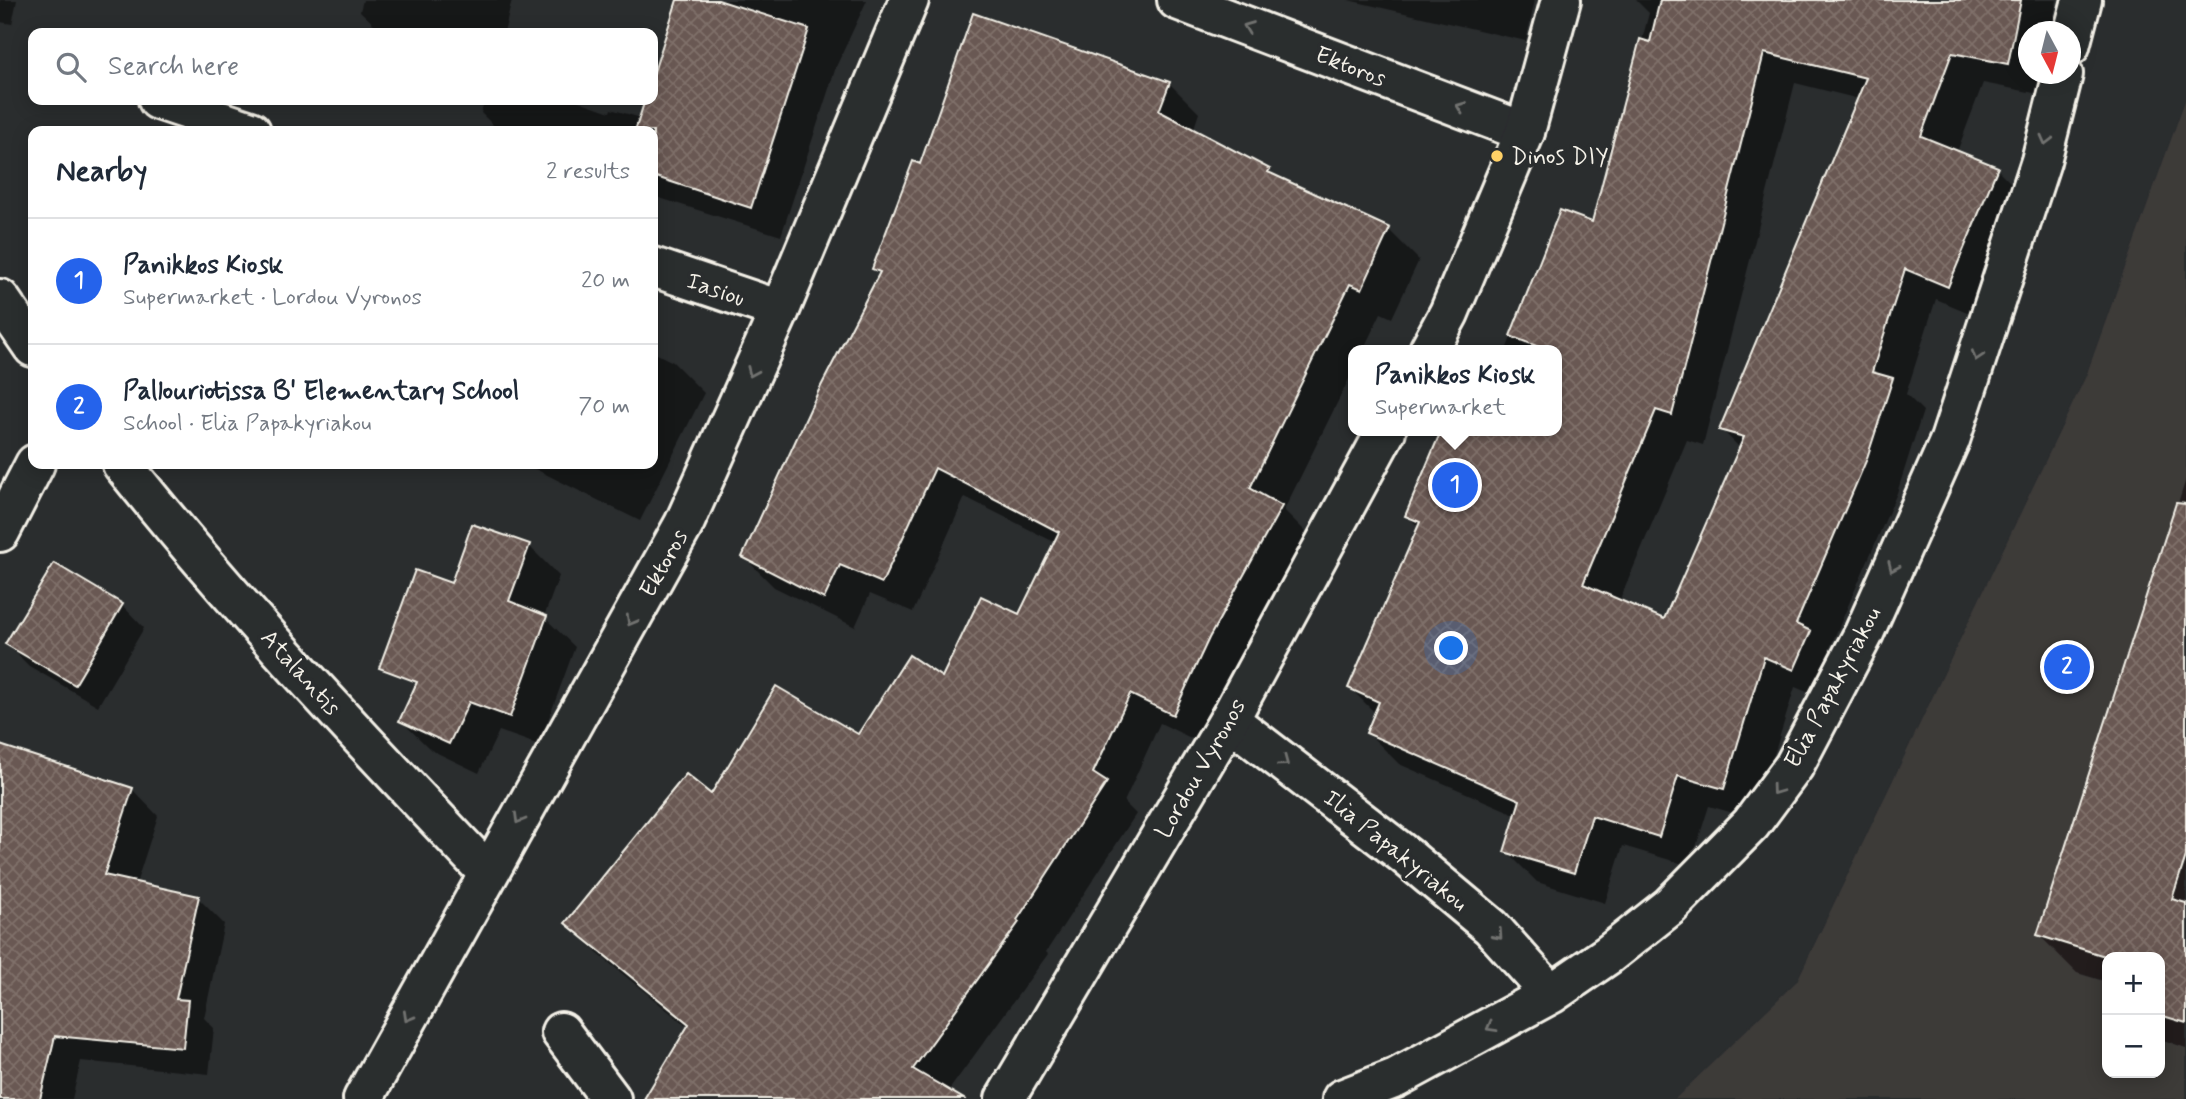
<!DOCTYPE html>
<meta charset="utf-8">
<style>
:root{--surface:#fff;--page:#f2f2f3;--text:#1f2937;--muted:#747a83;--line:#e0e1e3;--accent:#2563eb}
body{margin:0;font-family:Mynerve,sans-serif;background:var(--page);color:var(--text)}
.controls{position:absolute;right:21px;bottom:21px;display:grid;overflow:hidden;border-radius:14px;box-shadow:0 4px 18px #0003}
.controls button{width:63px;height:63px;display:grid;place-items:center;padding:0;border:0;border-bottom:2px solid var(--line);background:var(--surface);color:var(--text);font:35px sans-serif}
.compass{position:absolute;left:2018px;top:21px;width:63px;height:63px;border-radius:50%;background:var(--surface);box-shadow:0 4px 18px #0003;rotate:173deg}
.you{position:absolute;left:1452px;top:649px;width:24px;height:24px;margin:-18px;border:5px solid #fff;border-radius:50%;background:#1a73e8;box-shadow:0 0 0 10px #1a73e833}
.badge{display:grid;place-items:center;width:46px;height:46px;border-radius:50%;background:var(--accent);color:#fff;font-size:23px;font-weight:700}
.pin{position:absolute;translate:-50% -50%;border:4px solid #fff;box-shadow:0 2px 7px #0006}
.popup{position:absolute;left:1348px;top:345px;width:214px;height:91px;box-sizing:border-box;display:grid;place-content:center;border-radius:14px;background:var(--surface);filter:drop-shadow(0 2px 5px #0005);font-size:23px;white-space:nowrap;color:var(--muted)}
.popup b{font-size:26px;color:var(--text)}
.popup::after{content:'';position:absolute;left:50%;top:100%;margin-left:-14px;border:14px solid transparent;border-top-color:var(--surface)}
.list{margin:0;padding:0;list-style:none}
h2{display:flex;justify-content:space-between;align-items:center;height:91px;margin:0;padding:0 28px;font-size:30px}
h2 small{font-size:23px;font-weight:400;color:var(--muted)}
.list li{display:grid;grid-template-columns:46px 1fr auto;gap:21px;align-items:center;box-sizing:border-box;height:126px;padding:0 28px;border-top:2px solid var(--line)}
.list b{display:block;font-size:26px;white-space:nowrap}
.list p{margin:0;font-size:23px;white-space:nowrap;color:var(--muted)}
.list em{font-size:23px;font-style:normal;color:var(--muted)}
.icon{flex:none;width:38px;height:38px;fill:none;stroke:currentColor;stroke-width:2;stroke-linecap:round;stroke-linejoin:round}
.map{position:relative;flex:none;width:2186px;height:1099px;overflow:hidden}
.search{position:absolute;background:var(--surface);box-shadow:0 4px 18px #0003;left:28px;top:28px;width:630px;height:77px;display:flex;align-items:center;gap:18px;box-sizing:border-box;padding:0 24px;border-radius:14px;color:var(--muted);font-size:26px}
.panel{position:absolute;background:var(--surface);box-shadow:0 4px 18px #0003;left:28px;top:126px;width:630px;height:343px;border-radius:14px}
.map>svg:first-child{display:block}
.built{fill:#3d3a39;fill-rule:evenodd}
.shadow{fill:#0007;fill-rule:evenodd}
.building{fill:url(#building-cross-hatch);stroke:#f4f1e8;stroke-width:2;fill-rule:evenodd}
.lines{fill:none;stroke-linecap:round;stroke-linejoin:round}
.street-casing{stroke:#f4f1e8;stroke-width:44}
.secondary-casing{stroke:#f4f1e8;stroke-width:44}
.street{stroke:#2a2d2e;stroke-width:38}
.secondary{stroke:#2a2d2e;stroke-width:38}
.oneway{stroke:#71726f}
.poi-dot{fill:#ffd166;stroke:#2a2d2e;stroke-width:2.5}
.labels{text-anchor:middle;stroke-width:7;stroke-linejoin:round;paint-order:stroke}
.street-label{font-size:24px;fill:#f4f1e8;stroke:#2a2d2e}
.poi-label{font-size:24px;fill:#f4f1e8;stroke:#2a2d2e;text-anchor:start}
</style>
<div class="map">
<svg width="2186" height="1099" viewBox="0 0 2186 1099">
<defs>
<pattern id="building-cross-hatch" width="8" height="8" patternUnits="userSpaceOnUse" patternTransform="scale(1.75)"><rect width="8" height="8" fill="#695852"/><path d="M0 0l8 8M0 8l8-8" fill="none" stroke="#7f706b"/></pattern>
</defs>
<rect width="100%" height="100%" fill="#2a2d2e"/>
<filter id="ink" filterUnits="userSpaceOnUse"><feTurbulence type="fractalNoise" baseFrequency=".0143" numOctaves="2"/><feDisplacementMap in="SourceGraphic" scale="14" xChannelSelector="R" yChannelSelector="G"/><feConvolveMatrix kernelMatrix="1 2 1 2 8 2 1 2 1" color-interpolation-filters="sRGB"/></filter>
<g filter="url(#ink)">
<path class="built" d="M 2186,98 L 2186,1099 L 1675,1099 L 1797,981 L 2086,376 ZM 2107,957 L 2160,957 L 2160,1073 L 2107,1073 Z"/>
<path class="shadow" d="M 0,0 L 17,0 L 12,24 L 0,22 Z
M 363,0 L 512,0 L 504,33 L 383,33 L 360,11 Z
M 678,0 L 867,0 L 836,67 L 781,236 L 653,196 L 653,131 L 499,131 L 481,113 L 485,100 L 576,100 L 610,112 L 611,109 L 641,118 L 647,100 L 653,100 L 653,81 Z
M 1348,0 L 1535,0 L 1526,41 Z
M 1636,0 L 2057,0 L 2051,32 L 2028,32 L 2028,74 L 2043,74 L 2039,94 L 1983,83 L 1957,152 L 1997,169 L 2028,200 L 1979,317 L 1936,299 L 1906,394 L 1923,411 L 1897,493 L 1829,650 L 1842,663 L 1826,700 L 1795,687 L 1754,819 L 1709,806 L 1690,866 L 1623,846 L 1605,903 L 1537,882 L 1506,851 L 1517,815 L 1399,764 L 1368,733 L 1376,714 L 1350,688 L 1420,528 L 1407,516 L 1443,431 L 1556,431 L 1556,350 L 1506,350 L 1561,212 L 1594,225 L 1649,13 ZM 1795,83 L 1859,99 L 1721,429 L 1741,449 L 1665,622 L 1619,602 L 1687,440 L 1703,445 Z
M 1169,83 L 1199,113 L 1193,131 L 1269,170 L 1276,178 L 1389,230 L 1419,260 L 1392,318 L 1381,313 L 1363,350 L 1354,350 L 1354,369 L 1284,510 L 1312,538 L 1203,744 L 1160,723 L 1124,802 L 1136,814 L 1046,952 L 1048,954 L 944,1097 L 946,1099 L 668,1099 L 689,1028 L 597,953 L 567,923 L 712,797 L 859,736 L 943,679 L 1020,616 L 1056,543 L 965,497 L 913,612 L 870,594 L 855,627 L 774,587 L 744,557 L 880,275 L 874,269 L 921,166 Z
M 653,352 L 673,362 L 704,393 L 640,521 L 525,464 L 653,464 Z
M 2186,479 L 2186,1048 L 2160,1039 L 2160,957 L 2107,957 L 2107,982 L 2077,973 L 2039,935 Z
M 529,546 L 559,576 L 544,617 L 575,647 L 539,745 L 499,731 L 479,773 L 431,750 L 401,721 Z
M 122,605 L 144,628 L 98,706 L 29,666 L 7,644 Z
M 0,747 L 132,789 L 158,816 L 136,884 L 198,898 L 224,924 L 204,1018 L 214,1028 L 209,1074 L 81,1061 L 72,1099 L 0,1099 Z"/>
<path class="building" d="M 677,0 L 718,0 L 809,29 L 751,208 L 653,176 L 653,131 L 635,131 L 645,100 L 653,100 L 653,75 Z
M 1660,0 L 2021,0 L 2008,64 L 1952,53 L 1921,136 L 1998,167 L 1948,287 L 1905,269 L 1872,372 L 1893,378 L 1866,461 L 1796,624 L 1811,631 L 1794,670 L 1764,657 L 1724,789 L 1678,776 L 1659,837 L 1592,816 L 1574,873 L 1504,852 L 1520,800 L 1366,733 L 1379,702 L 1348,688 L 1420,522 L 1405,516 L 1441,431 L 1557,431 L 1557,350 L 1547,350 L 1510,336 L 1560,210 L 1592,222 L 1640,39 L 1650,42 ZM 1764,53 L 1866,78 L 1719,430 L 1744,437 L 1664,619 L 1583,584 L 1656,410 L 1672,415 Z
M 973,13 L 1170,82 L 1159,111 L 1270,169 L 1268,172 L 1390,228 L 1362,289 L 1350,284 L 1250,488 L 1282,506 L 1209,638 L 1173,715 L 1130,694 L 1093,773 L 1107,782 L 1017,920 L 1019,922 L 913,1069 L 964,1099 L 644,1099 L 689,1024 L 565,923 L 686,774 L 711,794 L 776,686 L 858,734 L 909,655 L 942,677 L 981,596 L 1019,614 L 1059,532 L 935,468 L 882,583 L 840,565 L 824,599 L 742,557 L 818,392 L 880,272 L 872,269 L 913,161 L 920,164 Z
M 2176,503 L 2186,504 L 2186,856 L 2172,899 L 2186,903 L 2186,1023 L 2160,1015 L 2160,957 L 2108,957 L 2037,935 Z
M 472,524 L 530,544 L 509,601 L 547,616 L 510,717 L 469,702 L 449,744 L 399,721 L 417,682 L 379,668 L 415,570 L 451,583 Z
M 54,563 L 123,604 L 75,685 L 5,644 Z
M 0,745 L 133,788 L 104,875 L 199,896 L 176,999 L 188,1000 L 183,1048 L 55,1036 L 40,1099 L 0,1099 Z"/>
<g class="lines">
<defs>
<path id="street" d="M 1177,0 L 1525,132
M 2070,46 L 2082,0
M 158,100 L 251,131
M 653,267 L 780,310
M 0,299 L 33,347
M 122,464 C 236,607 362,740 488,873
M 0,532 L 35,464
M 1229,720 L 1406,856 L 1473,912 L 1491,927 L 1551,994
M 561,1032 L 611,1099
M 363,1099 L 684,524 L 780,310 L 909,0
M 1342,1099 L 1396,1078 L 1551,994 L 1608,955 L 1670,906 L 1751,824 L 1794,766 L 1864,633 L 1950,440 L 2041,161 L 2063,74"/>
<path id="secondary" d="M 1429,350 L 1449,313 L 1525,132 L 1561,0
M 1005,1099 L 1229,720 L 1386,431"/>
</defs>
<use href="#street" class="street-casing"/>
<use href="#secondary" class="secondary-casing"/>
<use href="#street" class="street"/>
<use href="#secondary" class="secondary"/>
</g>
<defs><path id="oneway-chevron" d="M-2-3.5L2.5 0L-2 3.5" fill="none" stroke-width="1.6" stroke-linecap="round" stroke-linejoin="round" transform="scale(1.75)"/></defs>
<g class="oneway">
<use href="#oneway-chevron" transform="translate(1248 27) rotate(-159)"/>
<use href="#oneway-chevron" transform="translate(1461 107) rotate(-159)"/>
<use href="#oneway-chevron" transform="translate(2046 140) rotate(104)"/>
<use href="#oneway-chevron" transform="translate(1977 356) rotate(108)"/>
<use href="#oneway-chevron" transform="translate(752 372) rotate(114)"/>
<use href="#oneway-chevron" transform="translate(1893 567) rotate(114)"/>
<use href="#oneway-chevron" transform="translate(631 621) rotate(119)"/>
<use href="#oneway-chevron" transform="translate(1284 762) rotate(37)"/>
<use href="#oneway-chevron" transform="translate(1776 790) rotate(126)"/>
<use href="#oneway-chevron" transform="translate(519 819) rotate(120)"/>
<use href="#oneway-chevron" transform="translate(1498 935) rotate(48)"/>
<use href="#oneway-chevron" transform="translate(408 1017) rotate(119)"/>
<use href="#oneway-chevron" transform="translate(1491 1027) rotate(151)"/>
</g>
</g>
<circle class="poi-dot" cx="1497" cy="156" r="7"/>
<g class="labels">
<g class="street-label">
<text transform="translate(1351 66) rotate(21)" y="8">Ektoros</text>
<text transform="translate(716 289) rotate(19)" y="8">Iasiou</text>
<text transform="translate(663 563) rotate(-61)" y="8">Ektoros</text>
<text transform="translate(301 672) rotate(48)" y="8">Atalantis</text>
<text transform="translate(1832 687) rotate(-62)" y="8">Elia Papakyriakou</text>
<text transform="translate(1200 768) rotate(-60)" y="8">Lordou Vyronos</text>
<text transform="translate(1396 850) rotate(39)" y="8">Ilia Papakyriakou</text>
</g>
<g class="poi-label">
<text x="1511" y="164">Dinos DIY</text>
</g>
</g>
</svg>
<div class="controls">
<button>+</button>
<button>−</button>
</div>
<svg class="compass" viewBox="-18 -18 36 36"><path d="M0-13l5 13h-10z" fill="#e53935"/><path d="M0 13l5-13h-10z" fill="#747a83"/></svg>
<div class="you"></div>
<div class="pin badge" style="left:1455px;top:485px">1</div>
<div class="popup"><b>Panikkos Kiosk</b>Supermarket</div>
<div class="pin badge" style="left:2067px;top:667px">2</div>
<div class="search"><svg class="icon" aria-label="search" viewBox="0 0 24 24"><circle cx="10" cy="10" r="6"/><path d="M15 15l6 6"/></svg>Search here</div>
<section class="panel">
<h2>Nearby<small>2 results</small></h2>
<ul class="list">
<li><span class="badge">1</span><div><b>Panikkos Kiosk</b><p>Supermarket · Lordou Vyronos</p></div><em>20 m</em></li>
<li><span class="badge">2</span><div><b>Pallouriotissa B' Elementary School</b><p>School · Elia Papakyriakou</p></div><em>70 m</em></li>
</ul>
</section>
</div>
